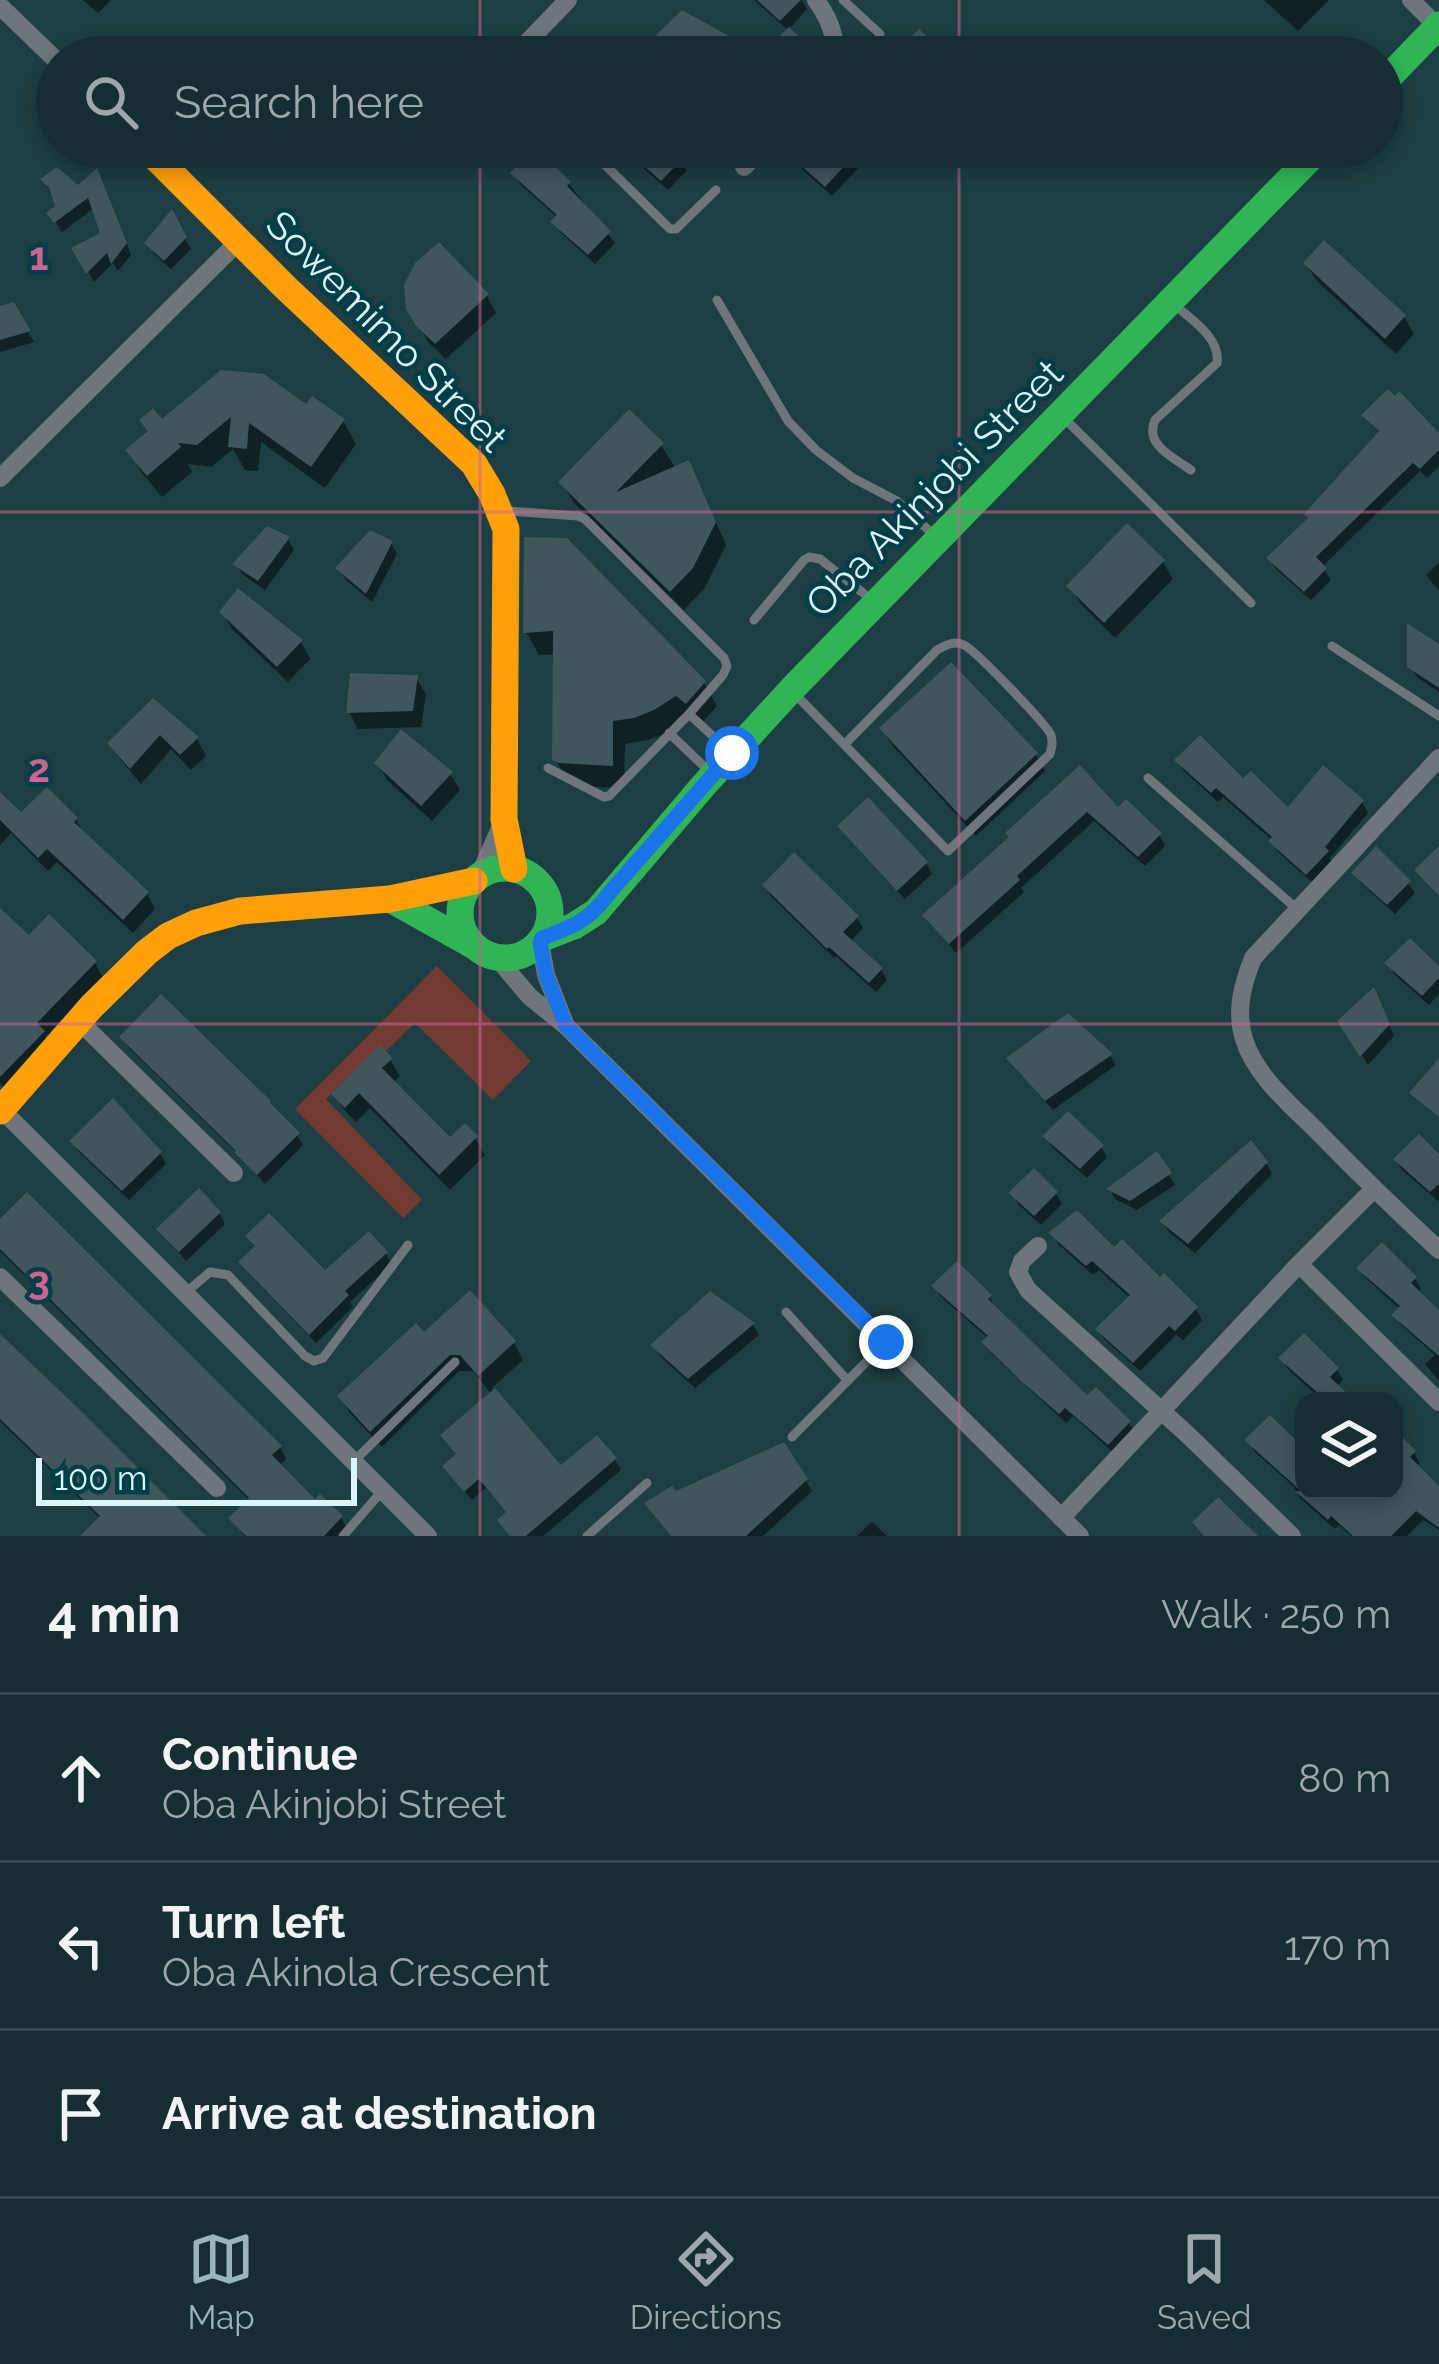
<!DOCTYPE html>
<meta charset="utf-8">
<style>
:root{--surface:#162e32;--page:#1f363a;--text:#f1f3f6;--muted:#9ea8ac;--line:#354a4d;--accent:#98b6ba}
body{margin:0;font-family:Raleway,sans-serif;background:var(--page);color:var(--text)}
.controls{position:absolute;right:36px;bottom:36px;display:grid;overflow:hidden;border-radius:24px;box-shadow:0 6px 18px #0003}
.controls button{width:108px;height:108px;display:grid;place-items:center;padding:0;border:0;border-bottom:3px solid var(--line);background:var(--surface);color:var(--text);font:60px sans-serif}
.scale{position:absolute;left:36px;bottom:30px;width:321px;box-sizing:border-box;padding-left:12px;border:6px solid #dbf6fb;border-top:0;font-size:33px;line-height:42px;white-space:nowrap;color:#dbf6fb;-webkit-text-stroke:9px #003f47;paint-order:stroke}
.stop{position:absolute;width:36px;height:36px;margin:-27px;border:9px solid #1a73e8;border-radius:50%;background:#fff}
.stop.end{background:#1a73e8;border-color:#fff;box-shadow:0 3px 12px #0008}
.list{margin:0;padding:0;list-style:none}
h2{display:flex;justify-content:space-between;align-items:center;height:156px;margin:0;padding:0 48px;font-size:51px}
h2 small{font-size:39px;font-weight:400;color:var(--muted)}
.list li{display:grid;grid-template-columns:78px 1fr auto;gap:36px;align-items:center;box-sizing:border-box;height:168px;padding:0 48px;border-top:3px solid var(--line)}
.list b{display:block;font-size:45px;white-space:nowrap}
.list p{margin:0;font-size:39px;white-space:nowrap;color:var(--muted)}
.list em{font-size:39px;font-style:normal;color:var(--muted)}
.icon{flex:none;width:66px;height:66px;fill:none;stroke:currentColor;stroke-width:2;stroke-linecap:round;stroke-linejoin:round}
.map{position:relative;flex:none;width:1439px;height:1536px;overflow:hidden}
.search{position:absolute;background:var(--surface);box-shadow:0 6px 18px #0003;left:36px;right:36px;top:36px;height:132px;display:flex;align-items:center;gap:30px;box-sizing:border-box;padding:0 42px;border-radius:66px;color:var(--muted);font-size:45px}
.sheet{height:660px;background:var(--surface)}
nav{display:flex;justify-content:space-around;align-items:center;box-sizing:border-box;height:168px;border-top:3px solid var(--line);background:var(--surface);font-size:33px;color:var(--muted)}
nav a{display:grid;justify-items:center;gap:6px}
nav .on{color:var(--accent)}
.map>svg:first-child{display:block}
.green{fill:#723a33}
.shadow{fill:#0007}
.building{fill:#3e565c}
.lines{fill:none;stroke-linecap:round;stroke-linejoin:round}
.lane{stroke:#6e757b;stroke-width:9}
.street{stroke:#6e757b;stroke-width:18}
.fast{stroke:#30b455;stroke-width:27}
.slow{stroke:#ff9f0a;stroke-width:27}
.route{stroke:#1a73e8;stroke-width:15}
.grid{fill:none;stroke:#cb6693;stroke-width:3;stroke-opacity:0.55}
.labels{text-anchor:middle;stroke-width:9;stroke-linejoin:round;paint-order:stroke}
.street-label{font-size:39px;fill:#dbf6fb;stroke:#003f47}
.grid-label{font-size:39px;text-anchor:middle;font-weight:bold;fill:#cb6693;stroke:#003f47;stroke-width:9;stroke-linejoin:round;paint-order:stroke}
</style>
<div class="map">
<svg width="1439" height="1536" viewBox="0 0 1439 1536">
<rect width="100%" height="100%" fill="#1d3e42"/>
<path class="green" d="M 437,966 L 531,1061 L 493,1100 L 415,1023 L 386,1051 L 380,1046 L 326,1099 L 422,1200 L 403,1218 L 295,1109 Z"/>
<path class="shadow" d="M 83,0 L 111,0 L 98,13 Z
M 754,0 L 802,0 L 807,9 L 788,30 L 815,57 L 769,57 L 789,31 Z
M 1264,0 L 1329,0 L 1298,31 Z
M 660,35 L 734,42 L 740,53 L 737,57 L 678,57 Z
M 620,147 L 667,147 L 681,160 L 687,170 L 668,190 Z
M 717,147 L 762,147 L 741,168 Z
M 799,147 L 878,147 L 832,196 L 797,165 L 791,154 Z
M 949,147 L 974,147 L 961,160 Z
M 514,173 L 569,184 L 615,243 L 595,264 L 560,232 L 554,222 L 558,218 L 520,184 Z
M 44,180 L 78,189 L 102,182 L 131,255 L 118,271 L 113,263 L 94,282 L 76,249 L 104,235 L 94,208 L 62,232 L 50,214 L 58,207 Z
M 171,215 L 191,249 L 171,269 L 154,254 L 148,243 Z
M 1324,244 L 1404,317 L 1414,334 L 1396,354 L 1316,280 L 1306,264 Z
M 487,296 L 496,313 L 446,359 L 429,343 L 409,308 Z
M 13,306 L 34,342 L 0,352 L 0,310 Z
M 307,408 L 343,421 L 356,444 L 325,488 L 261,442 L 258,471 L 245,470 L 233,449 L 211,467 L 188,464 L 192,472 L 162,497 L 142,473 L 129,450 L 161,423 Z
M 1365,416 L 1439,437 L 1439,466 L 1427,478 L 1420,471 L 1322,567 L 1331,580 L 1311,600 L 1276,569 L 1270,559 L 1310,520 L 1380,434 Z
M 661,445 L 676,469 L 699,484 L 726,545 L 704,589 L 684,610 L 574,503 L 562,483 Z
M 288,539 L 294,550 L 265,590 L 242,574 L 236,564 Z
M 527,540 L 704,683 L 717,706 L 700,725 L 691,717 L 667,733 L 648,740 L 625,744 L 624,788 L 574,786 L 569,783 L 555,759 L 556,654 L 539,655 L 526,632 Z
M 391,543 L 397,554 L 372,602 L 345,579 L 339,568 Z
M 1163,562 L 1173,579 L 1115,638 L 1080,603 L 1070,586 Z
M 1439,563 L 1439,591 L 1426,575 Z
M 222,612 L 301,642 L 310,659 L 288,682 L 232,629 Z
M 1439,647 L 1439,692 L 1417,677 L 1410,666 Z
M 416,678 L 426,694 L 421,727 L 358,729 L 349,712 Z
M 153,702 L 197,739 L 206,756 L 191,770 L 171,749 L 141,784 L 121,760 L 111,743 Z
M 883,729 L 1036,755 L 1045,771 L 976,836 L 892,745 Z
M 1178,761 L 1243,782 L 1288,811 L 1362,802 L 1368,813 L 1330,858 L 1333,863 L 1313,883 L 1278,852 L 1273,841 L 1223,797 L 1218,802 L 1184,771 Z
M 378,763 L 450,774 L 460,790 L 432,821 L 387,780 Z
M 1080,769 L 1118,811 L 1159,835 L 1165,846 L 1145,866 L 1094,821 L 1021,888 L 1024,892 L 956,953 L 926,916 L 1012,839 Z
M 0,796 L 21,816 L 76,820 L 85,836 L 147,894 L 155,909 L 133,933 L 57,862 L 48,871 L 11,833 L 0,845 Z
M 847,837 L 926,863 L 932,874 L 905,899 Z
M 1355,873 L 1408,883 L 1415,893 L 1395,914 L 1361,883 Z
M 765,886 L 857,918 L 863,928 L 850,942 L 881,969 L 887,980 L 876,992 L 836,956 L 834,958 L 771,896 Z
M 0,912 L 29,940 L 95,963 L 103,978 L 45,1037 L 51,1048 L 8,1092 L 0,1083 Z
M 1388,963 L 1439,970 L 1439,994 L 1429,1005 L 1394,974 Z
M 1379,1001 L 1394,1036 L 1368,1065 L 1341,1022 Z
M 123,1037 L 297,1135 L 303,1145 L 265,1184 L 239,1155 L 129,1048 Z
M 1110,1055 L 1116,1065 L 1053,1110 L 1016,1069 L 1010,1059 Z
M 390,1060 L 400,1076 L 393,1083 L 450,1141 L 475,1138 L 485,1155 L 450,1190 L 370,1108 L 356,1122 L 345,1111 L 335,1095 Z
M 1046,1136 L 1101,1147 L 1107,1157 L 1087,1178 L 1052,1147 Z
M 73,1141 L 160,1154 L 166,1164 L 129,1200 L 79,1152 Z
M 1439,1158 L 1439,1200 L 1438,1201 L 1402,1170 L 1396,1160 Z
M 1266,1163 L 1272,1174 L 1195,1253 L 1169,1232 L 1163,1222 Z
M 1169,1175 L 1175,1185 L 1137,1210 L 1115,1199 L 1110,1190 Z
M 1012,1193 L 1056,1194 L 1062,1204 L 1041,1225 L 1018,1204 Z
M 219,1213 L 225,1224 L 186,1261 L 160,1230 Z
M 0,1223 L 280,1447 L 286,1459 L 279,1466 L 315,1503 L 341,1517 L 347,1529 L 341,1536 L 244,1536 L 232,1519 L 250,1501 L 0,1251 Z
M 1052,1234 L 1114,1251 L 1160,1281 L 1164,1277 L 1196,1309 L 1202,1320 L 1183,1340 L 1176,1335 L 1140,1371 L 1105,1340 L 1099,1330 L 1131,1299 L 1099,1270 L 1093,1275 L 1058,1244 Z
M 249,1236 L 325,1274 L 386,1254 L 392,1264 L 350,1302 L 353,1307 L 316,1343 L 248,1273 L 242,1263 L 256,1249 Z
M 1360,1268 L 1415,1279 L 1421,1289 L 1417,1293 L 1439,1314 L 1439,1381 L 1425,1364 L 1435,1355 L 1401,1325 L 1395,1315 L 1401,1310 L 1366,1278 Z
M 935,1286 L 989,1297 L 996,1308 L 1087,1399 L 1129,1423 L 1135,1433 L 1115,1454 L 1073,1416 L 1066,1423 L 991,1353 L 985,1343 L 989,1339 L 941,1297 Z
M 711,1294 L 753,1325 L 759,1335 L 695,1388 L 660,1356 L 654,1346 Z
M 0,1335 L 200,1536 L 84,1536 L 101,1519 L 0,1421 Z
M 424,1336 L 514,1343 L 523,1360 L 492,1388 L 560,1470 L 615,1460 L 621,1470 L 543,1536 L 511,1536 L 508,1514 L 486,1488 L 472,1500 L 452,1477 L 458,1456 L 492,1395 L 473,1371 L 459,1371 L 382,1447 L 350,1413 L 340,1396 Z
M 1282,1359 L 1337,1370 L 1343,1380 L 1336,1387 L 1351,1401 L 1323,1401 L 1288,1369 Z
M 1394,1433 L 1414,1453 L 1420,1463 L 1415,1467 L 1439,1490 L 1439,1530 L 1423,1520 L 1407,1536 L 1351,1536 L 1339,1525 L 1335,1529 L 1300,1498 L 1293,1486 L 1254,1451 L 1248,1441 L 1304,1453 L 1304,1491 L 1394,1491 Z
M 783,1445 L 812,1491 L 763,1536 L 672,1536 L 675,1495 Z
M 872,1522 L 887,1536 L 857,1536 Z"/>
<path class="building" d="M 757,0 L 801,0 L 780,21 Z
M 682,10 L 736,40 L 724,57 L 679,57 L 656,35 Z
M 789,27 L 820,57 L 757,57 Z
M 919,29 L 947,57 L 891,57 Z
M 623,147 L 694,147 L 661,181 Z
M 780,147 L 862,147 L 825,187 Z
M 536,148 L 571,182 L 567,186 L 611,231 L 588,255 L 550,222 L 557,215 L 510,173 Z
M 57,167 L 78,185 L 97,168 L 127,243 L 111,264 L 107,253 L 86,274 L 71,248 L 100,233 L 88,198 L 54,223 L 46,213 L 55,206 L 49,188 L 40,179 Z
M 172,209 L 187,237 L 164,261 L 144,243 Z
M 1324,240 L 1406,315 L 1385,339 L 1303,263 Z
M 439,242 L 489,294 L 435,344 L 416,326 L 406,309 L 404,285 L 415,263 Z
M 14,302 L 31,331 L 0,340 L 0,306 Z
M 221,370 L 264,374 L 306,404 L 312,396 L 345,419 L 311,467 L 249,423 L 247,449 L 228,447 L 231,417 L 197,445 L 178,443 L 181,447 L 147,476 L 125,450 L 148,431 L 139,420 L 153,408 L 162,419 Z
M 1388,389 L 1395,396 L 1399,391 L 1439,433 L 1439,450 L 1420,469 L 1413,463 L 1316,557 L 1327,568 L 1304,592 L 1266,558 L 1308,518 L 1304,514 L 1379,431 L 1361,415 Z
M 629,409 L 664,443 L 616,492 L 689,460 L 716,522 L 693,568 L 670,592 L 558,482 Z
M 1127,523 L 1165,560 L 1104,623 L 1066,586 Z
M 267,526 L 290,537 L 258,581 L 232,564 Z
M 370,530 L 393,541 L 366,594 L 335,568 Z
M 524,537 L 567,538 L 706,681 L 686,704 L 676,696 L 654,710 L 634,718 L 613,721 L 613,766 L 559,763 L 552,760 L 553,631 L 523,633 Z
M 238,588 L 303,640 L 277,667 L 219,612 Z
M 1407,623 L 1439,644 L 1439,688 L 1407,667 Z
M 951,662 L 1038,753 L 965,821 L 879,728 Z
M 350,673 L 418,675 L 413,711 L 346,713 Z
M 153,698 L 199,737 L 180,755 L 160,735 L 130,769 L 107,743 Z
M 401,729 L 453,772 L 421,806 L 374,763 Z
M 1200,735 L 1243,778 L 1251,771 L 1288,807 L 1323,765 L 1364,800 L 1325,847 L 1329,851 L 1306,875 L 1268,841 L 1272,837 L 1216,788 L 1211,793 L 1174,760 Z
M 1080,765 L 1118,807 L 1126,799 L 1162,833 L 1138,857 L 1087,812 L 1017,876 L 1020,880 L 949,944 L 922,915 L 1009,837 L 1005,833 Z
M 47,787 L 78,818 L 74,822 L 149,892 L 123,920 L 47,849 L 38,858 L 0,820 L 0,792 L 21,812 Z
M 868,797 L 928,862 L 897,891 L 837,826 Z
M 1376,846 L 1411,881 L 1387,905 L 1351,873 Z
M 1439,846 L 1439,896 L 1414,870 Z
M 794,852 L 859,916 L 843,932 L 883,968 L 869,983 L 829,947 L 827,949 L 762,885 Z
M 0,908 L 29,935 L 49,914 L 97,961 L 37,1023 L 45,1031 L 0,1077 Z
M 1410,938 L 1439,966 L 1439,978 L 1422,996 L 1384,963 Z
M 1374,987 L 1390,1024 L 1360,1057 L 1337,1021 Z
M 161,994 L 271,1101 L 270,1103 L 300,1133 L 257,1175 L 234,1152 L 236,1151 L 119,1037 Z
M 1068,1013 L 1113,1054 L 1045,1101 L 1006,1058 Z
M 380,1045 L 393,1058 L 382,1068 L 450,1137 L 465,1123 L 478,1136 L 439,1175 L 359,1093 L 345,1108 L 331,1094 Z
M 1439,1058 L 1439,1117 L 1409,1093 Z
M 113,1098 L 162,1152 L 122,1191 L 69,1141 Z
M 1068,1111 L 1104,1145 L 1080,1169 L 1042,1136 Z
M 1419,1134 L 1439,1154 L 1439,1184 L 1430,1192 L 1393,1159 Z
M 1251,1140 L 1268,1162 L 1188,1244 L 1159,1221 Z
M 1157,1151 L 1172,1173 L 1130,1201 L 1106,1189 Z
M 1034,1168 L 1058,1192 L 1034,1216 L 1008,1193 Z
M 199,1188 L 221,1212 L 179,1252 L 156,1229 Z
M 27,1192 L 282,1446 L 272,1455 L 315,1499 L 320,1494 L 343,1516 L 324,1536 L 246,1536 L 228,1518 L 249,1498 L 0,1249 L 0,1219 Z
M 1077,1210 L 1114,1247 L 1122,1239 L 1160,1277 L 1164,1273 L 1198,1307 L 1175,1331 L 1169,1326 L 1133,1363 L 1095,1329 L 1130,1295 L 1092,1261 L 1086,1266 L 1048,1233 Z
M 269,1213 L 325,1270 L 369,1231 L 388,1252 L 345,1291 L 349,1295 L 309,1335 L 238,1262 L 255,1246 L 245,1236 Z
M 1382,1242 L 1417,1277 L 1411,1283 L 1439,1310 L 1439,1356 L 1391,1315 L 1400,1306 L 1356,1268 Z
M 957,1261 L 992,1295 L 988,1299 L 1087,1395 L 1096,1387 L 1131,1421 L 1108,1445 L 1065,1408 L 1059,1414 L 1021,1381 L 981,1342 L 988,1336 L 931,1286 Z
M 470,1290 L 516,1341 L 478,1376 L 460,1355 L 450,1355 L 370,1432 L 337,1396 L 416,1323 L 424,1332 Z
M 710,1291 L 755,1323 L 688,1379 L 650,1345 Z
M 1304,1333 L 1339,1368 L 1330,1377 L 1355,1401 L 1327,1401 L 1278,1358 Z
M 0,1334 L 77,1407 L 206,1536 L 80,1536 L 100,1516 L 0,1419 Z
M 495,1388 L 561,1465 L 597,1435 L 617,1458 L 526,1536 L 510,1536 L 497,1520 L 506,1512 L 479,1479 L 464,1492 L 442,1466 L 456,1454 L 440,1435 Z
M 1270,1415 L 1304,1448 L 1304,1491 L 1394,1491 L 1394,1429 L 1416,1451 L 1410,1457 L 1439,1486 L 1439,1528 L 1416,1511 L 1391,1536 L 1353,1536 L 1331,1516 L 1328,1520 L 1295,1491 L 1301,1491 L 1244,1440 Z
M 784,1442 L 808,1479 L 746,1536 L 671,1536 L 644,1503 L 672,1486 L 676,1491 Z
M 1218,1497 L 1258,1536 L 1204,1536 L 1192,1522 Z"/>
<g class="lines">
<path class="lane" d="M 843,0 L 880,34
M 587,147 L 670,229 L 676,229 L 716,190
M 717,300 L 788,421 L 816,450 L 853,478 L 897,501 L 936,537
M 1171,302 C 1189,318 1221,337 1217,363 L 1155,420 C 1144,445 1174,458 1191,470
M 1065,419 L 1251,603
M 507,511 L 578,516 L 585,519 L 724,658 L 727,666 L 723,675 L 689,714 L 609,796 L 604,797 L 548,768
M 754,620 L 804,560 L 809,557 L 820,559 L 872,600
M 1332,646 L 1439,716
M 793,692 L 948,851 L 1050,754 C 1052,746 1053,743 1051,735 C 1047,725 975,650 964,645 C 955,640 946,645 937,650 L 846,743
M 689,714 L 729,751
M 669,733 L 709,771
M 1148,778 L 1298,910
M 184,1294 L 210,1272 L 228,1275 L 305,1356 L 314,1361 L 323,1358 L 408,1245
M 786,1312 L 848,1381
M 792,1437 L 886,1342
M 353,1462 L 455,1362
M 343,1536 L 382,1491
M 587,1536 L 647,1483"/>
<path class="street" d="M 816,0 C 829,18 835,34 836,57
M 1411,0 L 1439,28
M 0,6 L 57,61
M 513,57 L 568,0
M 744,167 L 764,147
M 0,478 L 240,240
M 1439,758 L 1253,958 C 1243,983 1235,1011 1244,1039 C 1255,1076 1292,1106 1319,1133 C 1358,1173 1398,1212 1439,1250
M 479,876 L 504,819
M 540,942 L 546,975 L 564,1021
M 496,957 L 530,997 L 566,1026 L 1080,1536
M 79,1021 L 234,1173
M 0,1108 L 428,1536
M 1038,1246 L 1022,1261 L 1018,1272 L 1028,1290 L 1188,1435 L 1292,1536
M 1299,1264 L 1439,1402
M 0,1277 L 217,1488
M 1061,1518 L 1299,1264 L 1374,1189"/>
<path class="fast" d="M 1382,84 L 1439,25
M460 913a45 45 0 1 1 90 0a45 45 0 1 1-90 0Z
M 390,899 L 476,947
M 543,938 L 574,926 L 596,912 L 703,786 L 791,690 L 1321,147"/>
<path class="slow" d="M 145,147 L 285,287 L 474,464 L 492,494 L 506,529 L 504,819 L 514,869
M 0,1111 L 92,1006 L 147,952 L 168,936 L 196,923 L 240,911 L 390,899 L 474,881"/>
</g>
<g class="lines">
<path class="route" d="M 732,753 L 611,891 C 590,920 575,926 542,938 L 540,942 L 546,975 L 566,1026 L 886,1342"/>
</g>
<path class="grid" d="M 480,0 L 480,57M 959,0 L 959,57M 480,147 L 480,1536M 959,147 L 959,1536M 0,512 L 1439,512M 0,1024 L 1439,1024"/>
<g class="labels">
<g class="street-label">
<text transform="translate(387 331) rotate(45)" y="14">Sowemimo Street</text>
<text transform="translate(934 488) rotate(-45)" y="14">Oba Akinjobi Street</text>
</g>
</g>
<g class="grid-label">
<text x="39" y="270">1</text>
<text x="39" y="782">2</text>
<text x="39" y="1294">3</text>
</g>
</svg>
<div class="controls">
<button><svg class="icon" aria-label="layers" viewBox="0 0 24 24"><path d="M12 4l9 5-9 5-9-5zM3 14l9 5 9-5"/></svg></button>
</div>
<div class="scale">100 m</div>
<div class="stop" style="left:732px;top:753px"></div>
<div class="stop end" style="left:886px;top:1342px"></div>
<div class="search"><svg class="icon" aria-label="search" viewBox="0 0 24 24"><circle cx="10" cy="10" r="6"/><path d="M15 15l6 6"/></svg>Search here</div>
</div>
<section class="sheet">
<h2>4 min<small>Walk · 250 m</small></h2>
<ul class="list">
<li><svg class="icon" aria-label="ahead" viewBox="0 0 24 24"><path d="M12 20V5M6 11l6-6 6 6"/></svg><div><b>Continue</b><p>Oba Akinjobi Street</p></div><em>80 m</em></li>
<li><svg class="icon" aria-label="left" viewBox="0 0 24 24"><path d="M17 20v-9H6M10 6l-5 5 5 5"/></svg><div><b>Turn left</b><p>Oba Akinola Crescent</p></div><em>170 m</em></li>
<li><svg class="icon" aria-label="arrive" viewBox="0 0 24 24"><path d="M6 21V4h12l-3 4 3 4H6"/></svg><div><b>Arrive at destination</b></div></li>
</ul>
</section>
<nav>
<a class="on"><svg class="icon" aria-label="map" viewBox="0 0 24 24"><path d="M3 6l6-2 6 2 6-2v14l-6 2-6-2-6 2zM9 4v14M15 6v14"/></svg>Map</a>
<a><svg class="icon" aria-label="directions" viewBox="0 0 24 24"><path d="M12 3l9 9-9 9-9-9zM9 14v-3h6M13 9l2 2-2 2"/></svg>Directions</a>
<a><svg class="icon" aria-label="saved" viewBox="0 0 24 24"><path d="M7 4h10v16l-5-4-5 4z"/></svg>Saved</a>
</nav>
